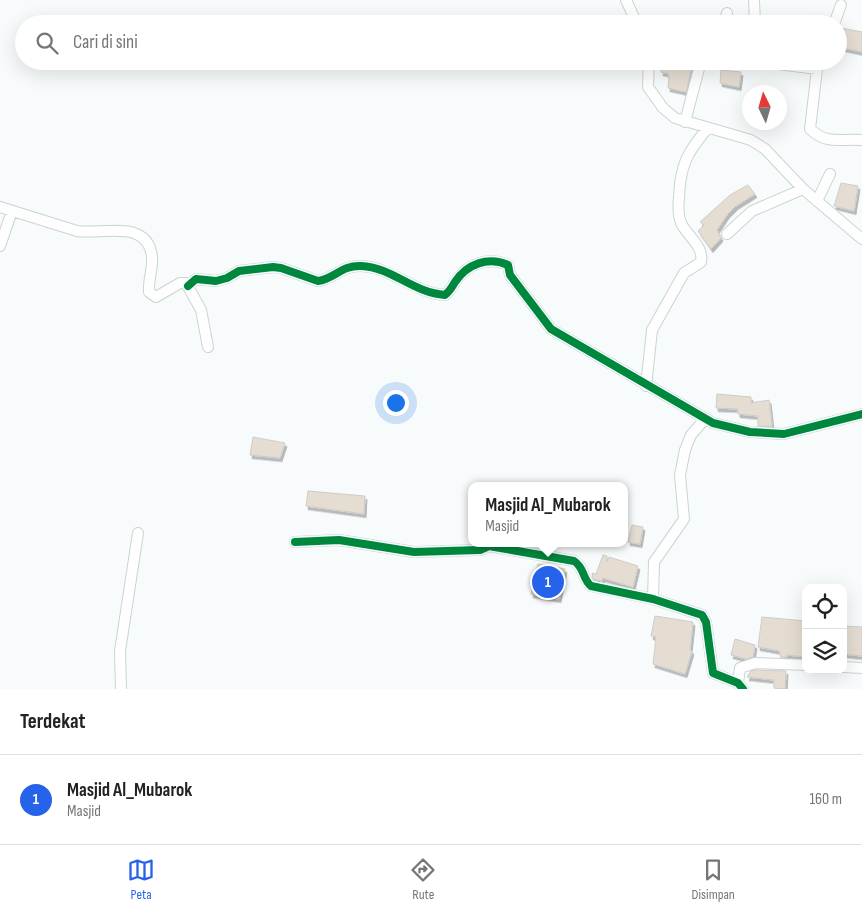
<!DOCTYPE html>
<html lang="id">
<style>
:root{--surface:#fff;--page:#f6f6f6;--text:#222;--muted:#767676;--line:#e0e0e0;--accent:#2563eb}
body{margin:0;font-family:"Sofia Sans Condensed",sans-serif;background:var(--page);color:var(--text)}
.controls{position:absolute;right:15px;bottom:15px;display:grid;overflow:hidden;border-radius:10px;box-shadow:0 5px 20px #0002}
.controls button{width:45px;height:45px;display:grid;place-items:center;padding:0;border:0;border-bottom:1px solid var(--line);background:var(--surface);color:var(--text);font:25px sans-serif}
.compass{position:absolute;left:742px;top:85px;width:45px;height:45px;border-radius:50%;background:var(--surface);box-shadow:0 5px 20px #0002;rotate:355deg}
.you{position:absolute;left:395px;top:402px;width:18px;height:18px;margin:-12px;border:4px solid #fff;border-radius:50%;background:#1a73e8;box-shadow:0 0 0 8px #1a73e833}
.badge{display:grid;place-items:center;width:32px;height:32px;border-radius:50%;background:var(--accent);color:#fff;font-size:16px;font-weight:700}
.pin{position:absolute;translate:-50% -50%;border:2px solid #fff;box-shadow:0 1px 5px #0006}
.popup{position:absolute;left:468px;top:482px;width:160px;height:65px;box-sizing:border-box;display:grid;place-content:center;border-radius:10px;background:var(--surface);filter:drop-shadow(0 1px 4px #0005);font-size:16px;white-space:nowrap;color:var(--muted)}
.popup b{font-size:19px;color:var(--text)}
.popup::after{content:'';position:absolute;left:50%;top:100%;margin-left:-10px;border:10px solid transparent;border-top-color:var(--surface)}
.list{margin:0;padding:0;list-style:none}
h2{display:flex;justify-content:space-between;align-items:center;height:65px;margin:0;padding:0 20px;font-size:21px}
h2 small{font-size:16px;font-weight:400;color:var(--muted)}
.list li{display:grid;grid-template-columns:32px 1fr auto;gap:15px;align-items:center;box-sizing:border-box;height:90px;padding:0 20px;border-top:1px solid var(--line)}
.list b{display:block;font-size:19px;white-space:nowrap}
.list p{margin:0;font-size:16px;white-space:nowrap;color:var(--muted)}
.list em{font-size:16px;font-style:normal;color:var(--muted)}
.icon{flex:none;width:28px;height:28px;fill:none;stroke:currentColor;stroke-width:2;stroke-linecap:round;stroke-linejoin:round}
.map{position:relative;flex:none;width:862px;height:689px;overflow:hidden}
.search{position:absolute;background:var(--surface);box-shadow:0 5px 20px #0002;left:15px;right:15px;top:15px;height:55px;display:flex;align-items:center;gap:12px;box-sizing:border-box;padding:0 18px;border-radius:28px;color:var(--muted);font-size:19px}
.sheet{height:155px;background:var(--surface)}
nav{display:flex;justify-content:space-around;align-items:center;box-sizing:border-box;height:70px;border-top:1px solid var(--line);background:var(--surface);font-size:14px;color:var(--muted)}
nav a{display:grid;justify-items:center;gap:2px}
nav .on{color:var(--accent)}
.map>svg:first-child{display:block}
.building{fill:#e5ddd2;stroke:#ceccc8;filter:url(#shadow)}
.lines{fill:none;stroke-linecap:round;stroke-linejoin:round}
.minor-casing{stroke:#cbd3d4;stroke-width:12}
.minor{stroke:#fefeff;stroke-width:10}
.cycleway-casing{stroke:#f6fcfe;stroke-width:11}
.cycleway{stroke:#00873e;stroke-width:8}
</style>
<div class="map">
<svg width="862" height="689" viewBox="0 0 862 689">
<defs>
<filter id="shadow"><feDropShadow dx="2" dy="3.5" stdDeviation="0" flood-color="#0004"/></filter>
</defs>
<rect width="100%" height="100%" fill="#f8fbfc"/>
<path class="building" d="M 841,28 L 862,32 L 862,52 L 838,47 Z
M 662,63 L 692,66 L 686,92 L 668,88 L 669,74 L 661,72 Z
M 721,70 L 741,72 L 739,87 L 720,83 Z
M 841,183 L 858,186 L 854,211 L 834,206 Z
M 748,185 L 755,194 L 736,206 L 727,215 L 717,230 L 721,238 L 711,249 L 698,231 L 704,225 L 700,222 L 730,195 Z
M 717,394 L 751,397 L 751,403 L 769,400 L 772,426 L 758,426 L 758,416 L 738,414 L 738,409 L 716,408 Z
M 253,437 L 285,443 L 280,458 L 250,455 Z
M 308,491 L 365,496 L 364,514 L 306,506 Z
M 632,525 L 643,527 L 640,544 L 628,542 Z
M 603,555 L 607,556 L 607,562 L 609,557 L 638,566 L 633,587 L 603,578 L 602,581 L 593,579 L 592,573 L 596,574 Z
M 538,564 L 565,569 L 559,599 L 531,594 Z
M 655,616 L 693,622 L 690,650 L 692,651 L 685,674 L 653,664 L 656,637 L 651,636 Z
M 762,617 L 806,621 L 806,657 L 787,655 L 787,657 L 780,657 L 780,651 L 758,647 Z
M 843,626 L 862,627 L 862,656 L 843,654 Z
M 735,639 L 755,645 L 753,657 L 746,659 L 731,655 Z
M 756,670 L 786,671 L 785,689 L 774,688 L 774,680 L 747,677 L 751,671 Z"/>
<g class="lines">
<defs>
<path id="minor" d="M 626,0 L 637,24
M 754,0 L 755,24
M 724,24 L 727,13
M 834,24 L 841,5
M 649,61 L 648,87 L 663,108 L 675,118 L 751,140 L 765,149 L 803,189 L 862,239
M 754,61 L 817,69 L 810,129 C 828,146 842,138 862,140
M 685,122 L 701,61
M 817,201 L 830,174
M 0,207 L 77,231 C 102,235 148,218 152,257 C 153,269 148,280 149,292 L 156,297 L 180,283 L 186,283 L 201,310 L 208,347
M 727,234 L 752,211 L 803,189
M 0,246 L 12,211
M 188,286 L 196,279 L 216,281 L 227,278 L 239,271 L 273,267 L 281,268 L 318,281 C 334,279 342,265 361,266 C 392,267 413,293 445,295 C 450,291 452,287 455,282 C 467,264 488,256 508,265 L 510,275 L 551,329 L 713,423 L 750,432 L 784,434 L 862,414
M 646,386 L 652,330 L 684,273 L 701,262 C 704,247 689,237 682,225 C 678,217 678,207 679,198 C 680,166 687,152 708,128
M 295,542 L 339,540 L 414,552 L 480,550 L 489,546 L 574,561 C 585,568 582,579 591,586 L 653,599 L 702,615 L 706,622 L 713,673 L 738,683 L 743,689
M 653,599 L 654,562 L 684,519 L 680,475 L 685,450 L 691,435 L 705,419
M 843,667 L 862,668
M 738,683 L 740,668 L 755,663 L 806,665
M 121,689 L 120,651 L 138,533"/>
</defs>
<use href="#minor" class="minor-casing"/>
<use href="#minor" class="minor"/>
<defs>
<path id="cycleway" d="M 188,286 L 196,279 L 216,281 L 227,278 L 239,271 L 273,267 L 281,268 L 318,281 C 334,279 342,265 361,266 C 392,267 413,293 445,295 C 450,291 452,287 455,282 C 467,264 488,256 508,265 L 510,275 L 551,329 L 713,423 L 750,432 L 784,434 L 862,414
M 295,542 L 339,540 L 414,552 L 480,550 L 489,546 L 574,561 C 585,568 582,579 591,586 L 653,599 L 702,615 L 706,622 L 713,673 L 738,683 L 743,689"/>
</defs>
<use href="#cycleway" class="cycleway-casing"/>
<use href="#cycleway" class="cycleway"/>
</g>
</svg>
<div class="controls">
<button><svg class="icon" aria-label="locate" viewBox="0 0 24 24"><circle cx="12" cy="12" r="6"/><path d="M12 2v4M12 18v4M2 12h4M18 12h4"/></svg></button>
<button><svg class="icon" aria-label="layers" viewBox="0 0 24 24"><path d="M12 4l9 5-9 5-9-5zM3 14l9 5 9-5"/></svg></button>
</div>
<svg class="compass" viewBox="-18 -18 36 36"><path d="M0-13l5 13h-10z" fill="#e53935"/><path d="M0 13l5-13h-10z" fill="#767676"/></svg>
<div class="you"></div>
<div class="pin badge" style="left:548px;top:582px">1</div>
<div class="popup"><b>Masjid Al_Mubarok</b>Masjid</div>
<div class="search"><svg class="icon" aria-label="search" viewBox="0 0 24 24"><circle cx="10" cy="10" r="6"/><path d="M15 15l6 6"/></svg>Cari di sini</div>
</div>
<section class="sheet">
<h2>Terdekat<small></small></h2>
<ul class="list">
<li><span class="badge">1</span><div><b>Masjid Al_Mubarok</b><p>Masjid</p></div><em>160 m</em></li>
</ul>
</section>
<nav>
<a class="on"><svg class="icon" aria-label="map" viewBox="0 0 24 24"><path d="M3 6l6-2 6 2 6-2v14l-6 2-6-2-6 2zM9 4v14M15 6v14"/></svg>Peta</a>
<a><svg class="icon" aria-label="directions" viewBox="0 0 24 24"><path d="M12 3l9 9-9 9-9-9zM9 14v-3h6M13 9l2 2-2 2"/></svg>Rute</a>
<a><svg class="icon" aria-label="saved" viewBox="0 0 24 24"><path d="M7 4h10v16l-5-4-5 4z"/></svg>Disimpan</a>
</nav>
